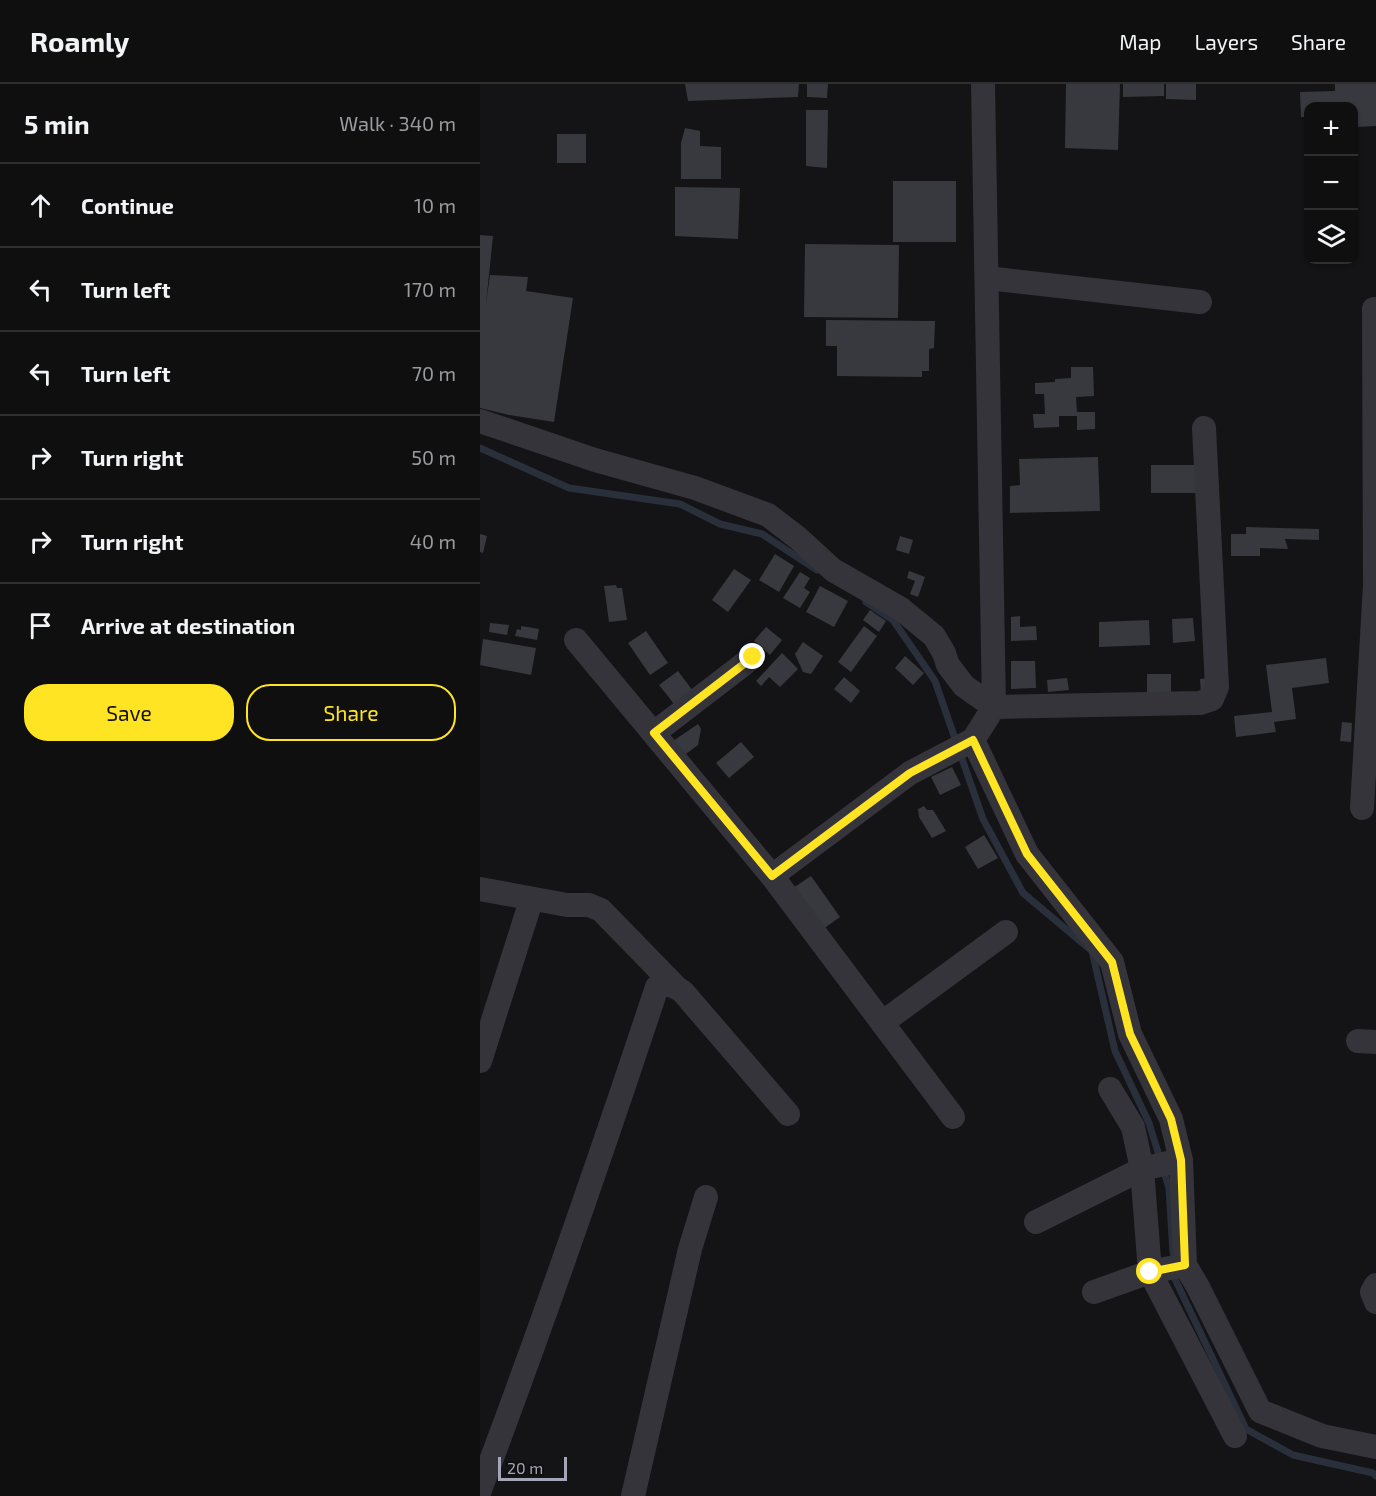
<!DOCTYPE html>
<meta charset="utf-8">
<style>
:root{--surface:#0f0f10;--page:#181819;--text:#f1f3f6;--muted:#9b9c9f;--line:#2f2f30;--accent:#ffe423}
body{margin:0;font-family:"Exo 2",sans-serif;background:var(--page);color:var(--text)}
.controls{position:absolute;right:18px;top:18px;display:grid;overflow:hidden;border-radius:12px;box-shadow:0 2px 4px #0004}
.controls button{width:54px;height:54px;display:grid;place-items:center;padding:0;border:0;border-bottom:2px solid var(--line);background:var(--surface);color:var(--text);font:30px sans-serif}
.scale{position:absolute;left:18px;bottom:15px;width:69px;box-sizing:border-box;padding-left:6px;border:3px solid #a4a6b8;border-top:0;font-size:16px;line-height:21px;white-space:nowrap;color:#a4a6b8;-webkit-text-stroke:4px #0f0f11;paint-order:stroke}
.stop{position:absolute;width:18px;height:18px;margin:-14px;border:4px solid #ffe423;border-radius:50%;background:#fff}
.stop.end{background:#ffe423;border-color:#fff;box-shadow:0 2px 6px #0008}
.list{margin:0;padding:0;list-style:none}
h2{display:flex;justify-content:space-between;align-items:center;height:78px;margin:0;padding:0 24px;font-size:26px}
h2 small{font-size:20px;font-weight:400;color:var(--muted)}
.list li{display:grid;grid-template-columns:39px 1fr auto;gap:18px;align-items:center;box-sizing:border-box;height:84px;padding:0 24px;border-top:2px solid var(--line)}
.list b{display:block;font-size:22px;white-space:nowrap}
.list em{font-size:20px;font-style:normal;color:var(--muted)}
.actions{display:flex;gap:12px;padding:18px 24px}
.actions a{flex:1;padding:14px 0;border:2px solid var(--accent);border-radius:24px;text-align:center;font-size:21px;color:var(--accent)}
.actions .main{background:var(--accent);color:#111}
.icon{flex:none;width:33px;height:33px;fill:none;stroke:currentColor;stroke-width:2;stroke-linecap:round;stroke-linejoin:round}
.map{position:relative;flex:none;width:896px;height:1412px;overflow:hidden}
header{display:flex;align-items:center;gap:36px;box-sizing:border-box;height:84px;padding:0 30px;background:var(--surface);border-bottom:2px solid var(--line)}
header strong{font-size:28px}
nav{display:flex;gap:33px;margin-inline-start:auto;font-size:21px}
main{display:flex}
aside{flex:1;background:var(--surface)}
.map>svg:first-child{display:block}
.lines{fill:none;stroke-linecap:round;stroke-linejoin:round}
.stream{stroke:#292f3b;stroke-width:7}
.building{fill:#38393e}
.minor{stroke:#35343b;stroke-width:24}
.route{stroke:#ffe423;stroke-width:8}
</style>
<header>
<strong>Roamly</strong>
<nav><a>Map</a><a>Layers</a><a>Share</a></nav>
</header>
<main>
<aside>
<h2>5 min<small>Walk · 340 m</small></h2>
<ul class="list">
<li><svg class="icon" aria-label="ahead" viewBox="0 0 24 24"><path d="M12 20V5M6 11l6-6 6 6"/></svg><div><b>Continue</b></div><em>10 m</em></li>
<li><svg class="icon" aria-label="left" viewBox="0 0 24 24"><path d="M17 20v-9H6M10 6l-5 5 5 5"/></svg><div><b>Turn left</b></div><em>170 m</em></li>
<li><svg class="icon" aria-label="left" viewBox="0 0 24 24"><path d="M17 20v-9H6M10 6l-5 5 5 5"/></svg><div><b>Turn left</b></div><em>70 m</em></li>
<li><svg class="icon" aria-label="right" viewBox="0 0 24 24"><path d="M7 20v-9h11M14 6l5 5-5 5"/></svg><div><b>Turn right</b></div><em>50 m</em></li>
<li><svg class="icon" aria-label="right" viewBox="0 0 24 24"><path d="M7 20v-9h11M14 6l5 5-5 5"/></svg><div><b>Turn right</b></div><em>40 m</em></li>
<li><svg class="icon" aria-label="arrive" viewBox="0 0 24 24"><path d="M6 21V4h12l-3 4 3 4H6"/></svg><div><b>Arrive at destination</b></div></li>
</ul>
<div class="actions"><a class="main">Save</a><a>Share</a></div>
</aside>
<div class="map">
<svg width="896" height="1412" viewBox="0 0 896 1412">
<rect width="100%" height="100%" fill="#141416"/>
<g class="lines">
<path class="stream" d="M 0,364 L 89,404 L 200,420 L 240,440 L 282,450 L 337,486
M 386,518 L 413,536 L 455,597 L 503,735 L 543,809 L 612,867 L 635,967 L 669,1039 L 689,1104 L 693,1169
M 694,1186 L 694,1193 L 766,1345 L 813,1371 L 893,1389 L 896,1392"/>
</g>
<path class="building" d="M 205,0 L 319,0 L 318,13 L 208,17 Z
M 327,0 L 348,0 L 347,14 L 327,13 Z
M 586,0 L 640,0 L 638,66 L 585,64 Z
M 643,0 L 684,0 L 684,12 L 643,13 Z
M 686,0 L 716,0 L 716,16 L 686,15 Z
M 855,0 L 896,0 L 896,42 L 874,43 L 874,22 L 828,22 L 828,33 L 821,33 L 820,8 L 855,7 Z
M 326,26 L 348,26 L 347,84 L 326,82 Z
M 205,44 L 220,47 L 220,62 L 241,63 L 241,95 L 201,95 L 201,59 Z
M 77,50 L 106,50 L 106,79 L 77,79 Z
M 413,97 L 476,97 L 476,158 L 413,158 Z
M 195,103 L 260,104 L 258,155 L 195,152 Z
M 0,151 L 13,152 L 6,220 L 10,191 L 48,193 L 46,207 L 93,214 L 74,338 L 29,331 L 0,324 Z
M 325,160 L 419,161 L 418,234 L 324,233 Z
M 346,236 L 455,237 L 454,264 L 449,265 L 449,287 L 442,287 L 442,293 L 357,292 L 357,262 L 346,262 Z
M 591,283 L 613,283 L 614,312 L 596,313 L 597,328 L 615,328 L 615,345 L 597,346 L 597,332 L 579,332 L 579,343 L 554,344 L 553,330 L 565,330 L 564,310 L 555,310 L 555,299 L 575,298 L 575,295 L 591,294 Z
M 618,373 L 620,427 L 530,429 L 530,402 L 540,401 L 539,375 Z
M 671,381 L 722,381 L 722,409 L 671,409 Z
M 766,443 L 839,445 L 839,456 L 805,455 L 808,465 L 780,464 L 780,472 L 751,472 L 751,450 L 766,450 Z
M 0,450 L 7,452 L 3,469 L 0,468 Z
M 420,452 L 433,456 L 429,470 L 416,466 Z
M 295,470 L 314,482 L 299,508 L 279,496 Z
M 254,485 L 271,496 L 248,528 L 232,516 Z
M 429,487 L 445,493 L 438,513 L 430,510 L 435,497 L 427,494 Z
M 320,488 L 330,494 L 324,504 L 330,508 L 320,524 L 303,514 Z
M 136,501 L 137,504 L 142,504 L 147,536 L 129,538 L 124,502 Z
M 340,502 L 368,517 L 354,543 L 326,528 Z
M 390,526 L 406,537 L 399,548 L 383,536 Z
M 540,532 L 540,543 L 556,542 L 557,556 L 531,557 L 531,533 Z
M 713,534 L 715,557 L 693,559 L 692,535 Z
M 669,536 L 670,561 L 619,563 L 619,538 Z
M 10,539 L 29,541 L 27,551 L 9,548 Z
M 41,542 L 59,545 L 57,556 L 35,552 L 37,545 L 41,546 Z
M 384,542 L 397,552 L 371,588 L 358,578 Z
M 286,543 L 302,556 L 290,571 L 274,557 Z
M 166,547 L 188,579 L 170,591 L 148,559 Z
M 3,555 L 56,564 L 51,591 L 0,581 Z
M 323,558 L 343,572 L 331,590 L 323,588 L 315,570 Z
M 302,569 L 318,585 L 300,603 L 289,593 L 281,602 L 276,597 Z
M 425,572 L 444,589 L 433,601 L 415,584 Z
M 846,574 L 849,599 L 812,604 L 816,635 L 794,638 L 796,648 L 756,653 L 754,632 L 792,628 L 786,581 Z
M 531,577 L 555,577 L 556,604 L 531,605 Z
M 198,587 L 216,611 L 198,625 L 179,601 Z
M 667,590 L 691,590 L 691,610 L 667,611 Z
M 364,593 L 380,607 L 371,619 L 354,605 Z
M 587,594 L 589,606 L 568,608 L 567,596 Z
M 730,594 L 721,611 L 720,595 Z
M 862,638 L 872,639 L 871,658 L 860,657 Z
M 218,640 L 221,645 L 218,661 L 203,672 L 193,657 Z
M 261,658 L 274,673 L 249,694 L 236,679 Z
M 472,683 L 481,701 L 460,711 L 451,693 Z
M 444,722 L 447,726 L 453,726 L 466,747 L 452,754 L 439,733 L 438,725 Z
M 504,751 L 518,774 L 498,785 L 485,763 Z
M 331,792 L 360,833 L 339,848 L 310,806 Z"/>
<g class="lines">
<path class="minor" d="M 507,194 L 720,218
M 0,337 L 115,376 L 215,404 L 288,431 L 318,454 L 353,486 L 421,525 L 454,552 L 464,569 L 468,581 L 484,602 L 514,623 L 720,619 L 732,615 L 737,603 L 724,344
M 96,556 L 292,792 L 473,1033
M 174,649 L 273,573
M 493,656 L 547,770 L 632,878 L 650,950 L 691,1035 L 701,1076 L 705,1181 L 718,1203 L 780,1327 L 842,1352 L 896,1363
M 882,724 L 895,501 L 894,225
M 292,792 L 430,689 L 493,656 L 514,623 L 503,0
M 0,805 L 87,821 L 109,821 L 121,826 L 195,902
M 402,939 L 526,848
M 878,957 L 896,958
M 0,977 L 49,823
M 630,1005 L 653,1043 L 662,1085 L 670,1188 L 755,1352
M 556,1138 L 662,1085 L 701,1076
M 896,1201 L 892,1208 L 896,1218
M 614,1208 L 670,1188 L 705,1181
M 0,1406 C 63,1239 121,1072 177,903 C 188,899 193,901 203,908 L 308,1030
M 153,1412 L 210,1165 L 226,1113"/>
</g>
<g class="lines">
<path class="route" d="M 273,573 L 174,649 L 292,792 L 430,689 L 493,656 L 547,770 L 632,878 L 650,950 L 691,1035 L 701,1076 L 705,1181 L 670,1188"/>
</g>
</svg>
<div class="controls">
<button>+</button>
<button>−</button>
<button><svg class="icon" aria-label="layers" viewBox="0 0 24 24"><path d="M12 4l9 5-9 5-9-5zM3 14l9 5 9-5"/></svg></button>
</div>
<div class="scale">20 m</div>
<div class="stop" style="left:670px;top:1188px"></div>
<div class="stop end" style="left:273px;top:573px"></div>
</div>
</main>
